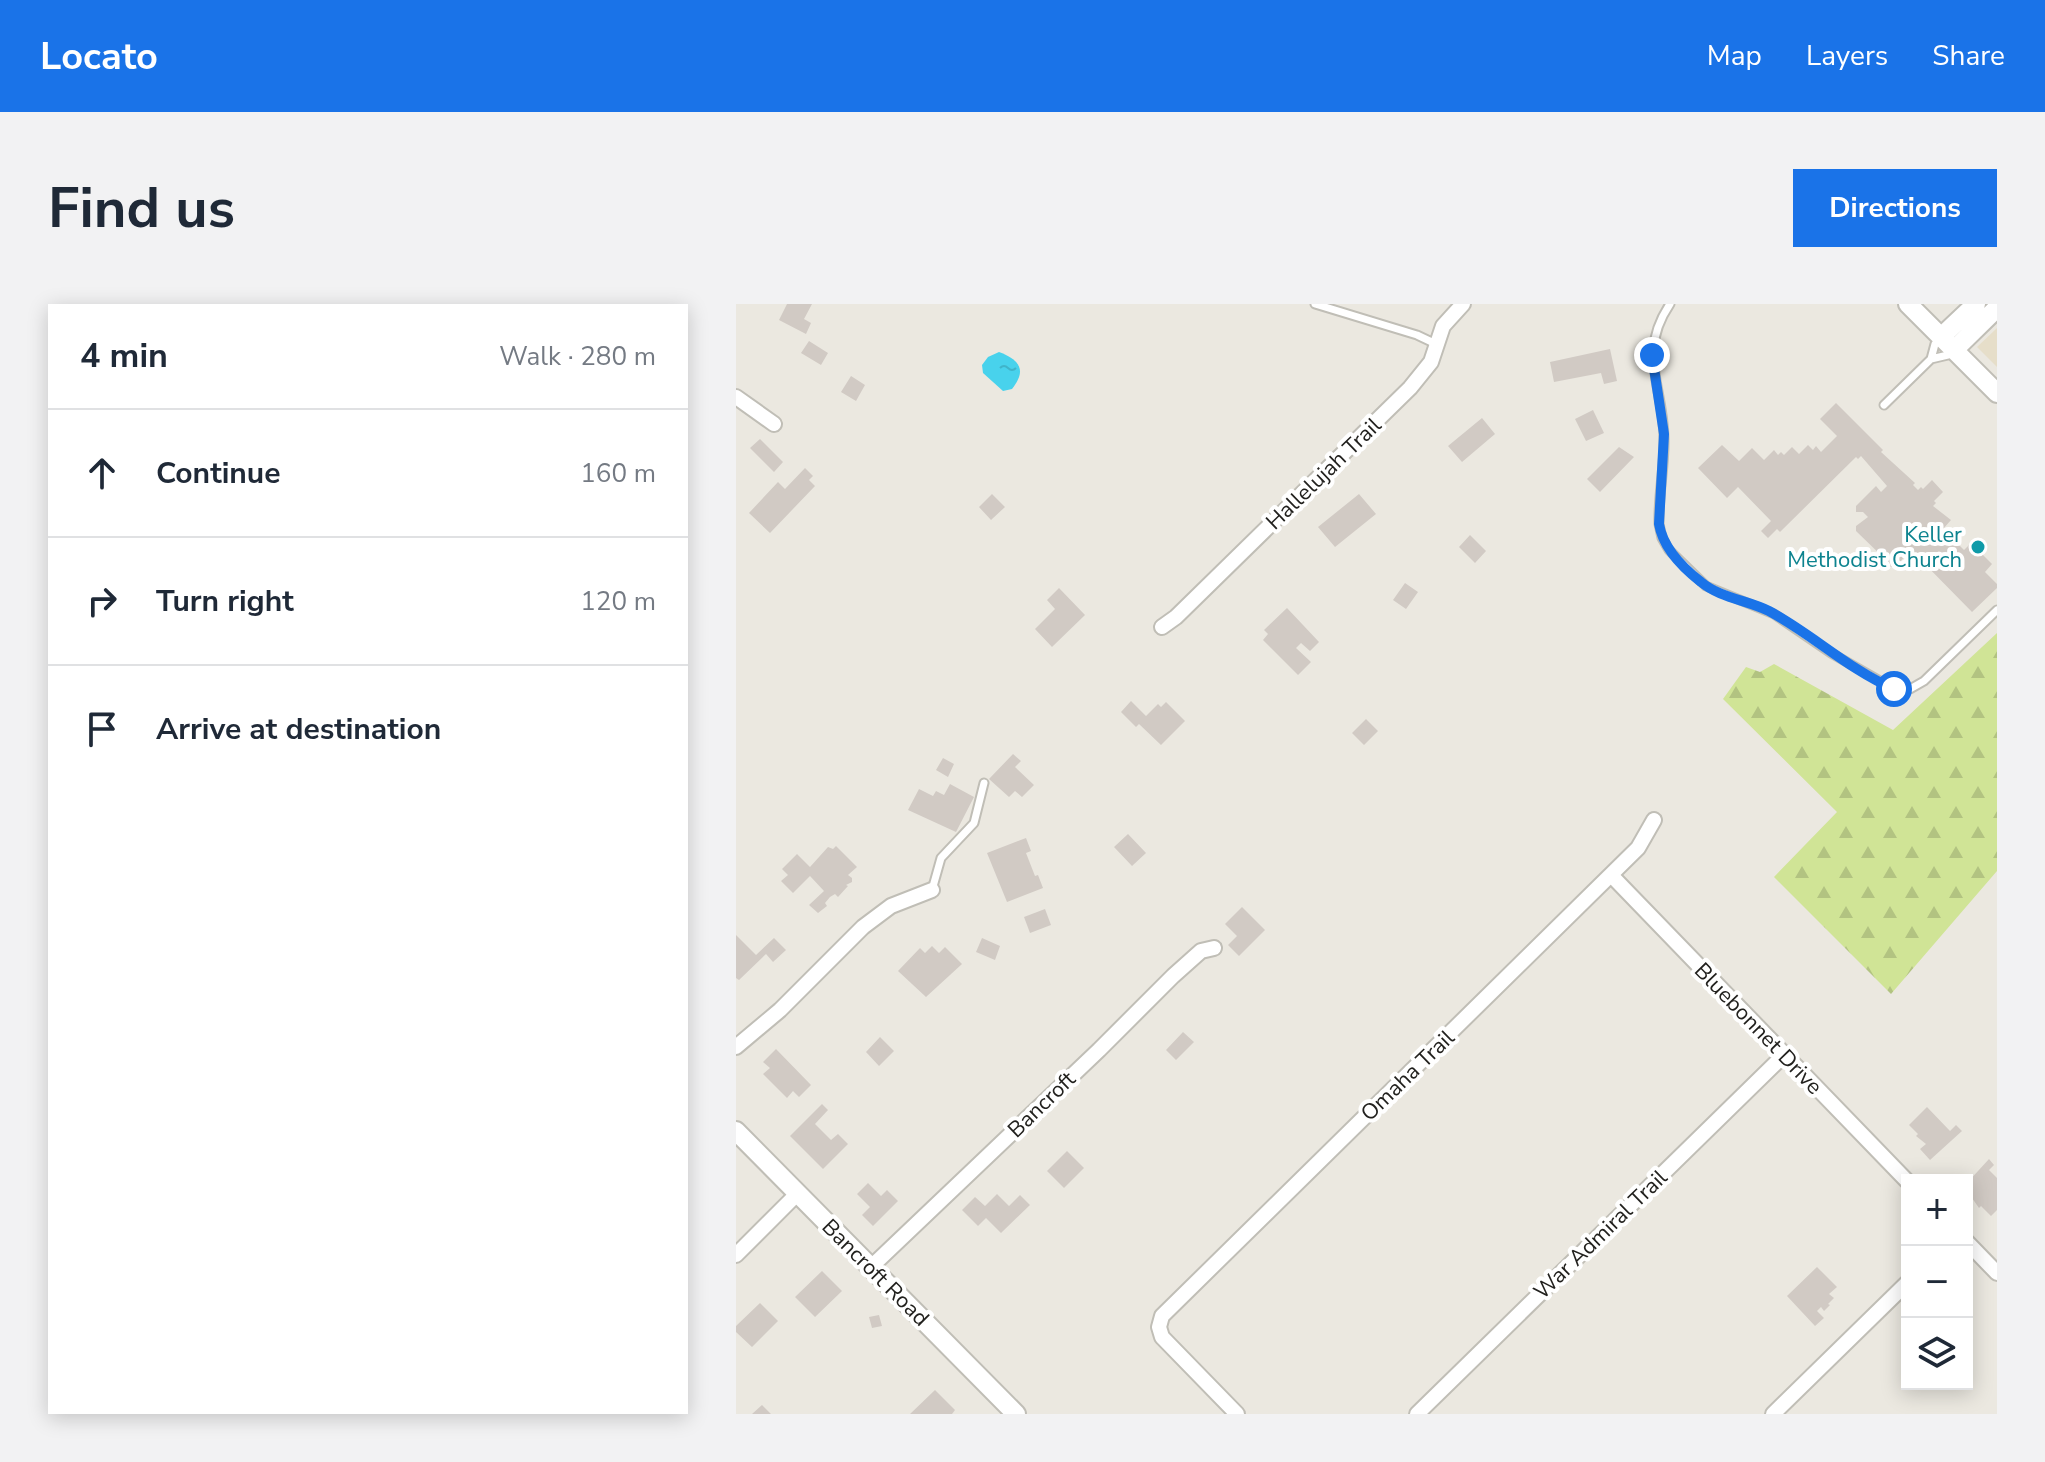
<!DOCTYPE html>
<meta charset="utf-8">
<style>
:root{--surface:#fff;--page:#f2f2f3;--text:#1f2937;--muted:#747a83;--line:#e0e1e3;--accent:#1a73e8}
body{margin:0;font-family:"Nunito Sans",sans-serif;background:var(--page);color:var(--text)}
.controls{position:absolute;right:24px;bottom:24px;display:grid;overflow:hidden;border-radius:0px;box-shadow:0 4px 20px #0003}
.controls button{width:72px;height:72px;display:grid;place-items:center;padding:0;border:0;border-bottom:2px solid var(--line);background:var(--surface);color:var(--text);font:40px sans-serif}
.stop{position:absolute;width:24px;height:24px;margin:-18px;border:6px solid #1a73e8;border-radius:50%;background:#fff}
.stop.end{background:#1a73e8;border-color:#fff;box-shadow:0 2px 8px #0008}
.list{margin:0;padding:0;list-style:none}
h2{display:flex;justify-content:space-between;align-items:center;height:104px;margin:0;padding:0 32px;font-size:34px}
h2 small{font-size:26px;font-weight:400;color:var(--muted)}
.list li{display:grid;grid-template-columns:52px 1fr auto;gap:24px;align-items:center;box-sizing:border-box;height:128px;padding:0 32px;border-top:2px solid var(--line)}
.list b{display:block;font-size:30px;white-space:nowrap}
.list em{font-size:26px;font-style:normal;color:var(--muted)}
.icon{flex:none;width:44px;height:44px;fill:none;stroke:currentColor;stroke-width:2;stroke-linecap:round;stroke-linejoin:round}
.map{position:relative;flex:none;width:1261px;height:1110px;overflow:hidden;border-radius:0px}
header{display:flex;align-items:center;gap:48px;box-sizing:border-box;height:112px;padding:0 40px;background:var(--accent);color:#fff}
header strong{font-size:38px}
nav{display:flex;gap:44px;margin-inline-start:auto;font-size:28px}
.intro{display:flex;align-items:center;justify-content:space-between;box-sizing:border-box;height:192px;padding:0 48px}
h1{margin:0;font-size:56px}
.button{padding:20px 36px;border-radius:0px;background:var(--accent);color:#fff;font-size:28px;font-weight:700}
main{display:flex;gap:48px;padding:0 48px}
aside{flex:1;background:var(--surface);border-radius:0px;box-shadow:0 4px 20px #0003}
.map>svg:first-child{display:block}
.education{fill:#e6dec9}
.forest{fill:url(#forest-firs)}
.water{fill:url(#water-ripples)}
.building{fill:#d1cac4}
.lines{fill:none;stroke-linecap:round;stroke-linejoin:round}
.lane-casing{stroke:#c0beb6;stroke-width:11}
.street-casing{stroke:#c0beb6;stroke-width:18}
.secondary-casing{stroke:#c0beb6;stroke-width:22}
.lane{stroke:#fff;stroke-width:7}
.street{stroke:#fff;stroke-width:14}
.secondary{stroke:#fff;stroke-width:18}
.route{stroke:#1a73e8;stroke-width:10}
.culture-dot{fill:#0f9aa8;stroke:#fff;stroke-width:3}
.labels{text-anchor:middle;stroke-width:8;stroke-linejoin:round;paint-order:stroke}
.street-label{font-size:22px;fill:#22211e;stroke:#fff}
.culture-label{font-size:22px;fill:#0d838f;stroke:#fff;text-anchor:end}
</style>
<header>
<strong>Locato</strong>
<nav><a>Map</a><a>Layers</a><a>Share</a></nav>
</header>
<div class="intro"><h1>Find us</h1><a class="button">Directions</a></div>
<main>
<aside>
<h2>4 min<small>Walk · 280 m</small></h2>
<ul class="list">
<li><svg class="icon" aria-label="ahead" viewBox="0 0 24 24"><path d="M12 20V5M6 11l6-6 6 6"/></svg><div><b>Continue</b></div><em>160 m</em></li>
<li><svg class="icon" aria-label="right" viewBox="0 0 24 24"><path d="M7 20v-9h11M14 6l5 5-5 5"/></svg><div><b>Turn right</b></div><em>120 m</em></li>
<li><svg class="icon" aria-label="arrive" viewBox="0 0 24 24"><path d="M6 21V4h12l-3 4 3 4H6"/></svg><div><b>Arrive at destination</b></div></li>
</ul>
</aside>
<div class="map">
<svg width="1261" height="1110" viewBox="0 0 1261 1110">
<defs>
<pattern id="forest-firs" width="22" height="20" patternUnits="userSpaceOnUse" patternTransform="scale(2)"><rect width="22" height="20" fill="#d0e496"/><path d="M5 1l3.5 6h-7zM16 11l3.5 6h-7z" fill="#b2c381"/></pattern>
<pattern id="water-ripples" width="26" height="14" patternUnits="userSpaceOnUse" patternTransform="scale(2)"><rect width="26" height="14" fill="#48d2ec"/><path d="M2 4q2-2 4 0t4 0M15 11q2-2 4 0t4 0" fill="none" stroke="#3fb4ca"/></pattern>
</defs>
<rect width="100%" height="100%" fill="#ebe8e0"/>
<path class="education" d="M 1261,24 L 1261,63 L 1241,43 Z"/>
<path class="forest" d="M 1261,329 L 1261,567 L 1155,690 L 1038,573 L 1101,508 L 987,395 L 1010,363 L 1024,368 L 1038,360 L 1157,426 Z"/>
<path class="water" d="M 263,48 C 284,56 291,66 276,85 L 267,87 L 247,69 L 246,61 L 252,53 Z"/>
<path class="building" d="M 51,0 L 76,0 L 68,15 L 75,19 L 70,30 L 43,16 Z
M 73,37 L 92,49 L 85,61 L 65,49 Z
M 874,45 L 881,77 L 868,80 L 865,69 L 818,78 L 814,58 Z
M 115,72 L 129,81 L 120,97 L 105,88 Z
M 1100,99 L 1147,146 L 1145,148 L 1179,179 L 1177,181 L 1182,186 L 1185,183 L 1187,185 L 1196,176 L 1207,188 L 1198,197 L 1200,199 L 1197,202 L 1215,216 L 1207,225 L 1228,246 L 1235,239 L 1256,260 L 1249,268 L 1261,280 L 1261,284 L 1236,308 L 1180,251 L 1169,252 L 1160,263 L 1154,263 L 1154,260 L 1120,227 L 1120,222 L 1132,213 L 1127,208 L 1120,208 L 1120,202 L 1140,182 L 1145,188 L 1151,182 L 1125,152 L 1122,155 L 1120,153 L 1044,228 L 1041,225 L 1032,234 L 1025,227 L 1035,217 L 1002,183 L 991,194 L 962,164 L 986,141 L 1003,157 L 1016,144 L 1028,156 L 1038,146 L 1042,151 L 1045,148 L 1048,151 L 1056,143 L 1063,150 L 1072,141 L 1077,146 L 1080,142 L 1085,148 L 1101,132 L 1084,115 Z
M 857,106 L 868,129 L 850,137 L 839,115 Z
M 746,114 L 759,130 L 726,158 L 712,142 Z
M 24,135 L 47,158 L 38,168 L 14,144 Z
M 883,143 L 898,153 L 864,188 L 851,175 Z
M 69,164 L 77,172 L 73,176 L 79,182 L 34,229 L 13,209 L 42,178 L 49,185 Z
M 256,190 L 269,203 L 255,216 L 243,203 Z
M 623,190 L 640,210 L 599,243 L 582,223 Z
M 734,231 L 750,247 L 739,259 L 723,243 Z
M 669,279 L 682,288 L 670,305 L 657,296 Z
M 323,284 L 349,311 L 316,343 L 299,325 L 319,305 L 311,296 Z
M 551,304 L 583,338 L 574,347 L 565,339 L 560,344 L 575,358 L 562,371 L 527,336 L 532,330 L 528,326 Z
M 395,397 L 410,412 L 422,400 L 425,403 L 430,398 L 449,417 L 425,441 L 403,420 L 400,423 L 385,408 Z
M 630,415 L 642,427 L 628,441 L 616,429 Z
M 277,450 L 285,457 L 279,463 L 298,481 L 286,493 L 279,487 L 273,493 L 253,475 Z
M 207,454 L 218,460 L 212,473 L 200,466 Z
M 214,480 L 238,493 L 220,528 L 172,506 L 183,485 L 197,492 L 200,487 L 208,491 Z
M 392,530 L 410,549 L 396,562 L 378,543 Z
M 290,534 L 295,547 L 290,549 L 299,572 L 302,571 L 307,584 L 271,598 L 251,549 Z
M 100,542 L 121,563 L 112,571 L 116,574 L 116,578 L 110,581 L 112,582 L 102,593 L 99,590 L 94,593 L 89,599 L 91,602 L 82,609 L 73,601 L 88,587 L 74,572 L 57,589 L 45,577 L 52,571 L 46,565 L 61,550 L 74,563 L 92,543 L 97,545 Z
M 506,603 L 529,626 L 503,652 L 492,641 L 501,632 L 489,620 Z
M 309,605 L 315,621 L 294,629 L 288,613 Z
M 0,631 L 20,651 L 38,634 L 50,646 L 37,658 L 30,650 L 3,676 L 0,674 Z
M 246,634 L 264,642 L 259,656 L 240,648 Z
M 196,642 L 203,649 L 209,643 L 226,660 L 190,693 L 162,667 L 184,644 L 189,649 Z
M 447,728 L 458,738 L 440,756 L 430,746 Z
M 144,733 L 158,747 L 143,762 L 130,748 Z
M 40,745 L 75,781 L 63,793 L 57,787 L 51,794 L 27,770 L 34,764 L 27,758 Z
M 86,800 L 92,806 L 79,820 L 95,836 L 102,830 L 112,840 L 87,865 L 54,832 Z
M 1191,803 L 1214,827 L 1220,821 L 1226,827 L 1194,856 L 1184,845 L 1190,840 L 1180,832 L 1182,830 L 1173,821 Z
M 331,847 L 348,864 L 328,884 L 311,867 Z
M 1253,855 L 1258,861 L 1253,866 L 1261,874 L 1261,906 L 1255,912 L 1245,902 L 1243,904 L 1236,894 L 1234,896 L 1231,893 L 1231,879 Z
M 132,879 L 145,892 L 151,886 L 162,897 L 137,922 L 126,911 L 134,903 L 121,890 Z
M 261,890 L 273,902 L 284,891 L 294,901 L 265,929 L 250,914 L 242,922 L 226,906 L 239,893 L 249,902 Z
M 1081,963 L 1101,983 L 1093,990 L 1098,994 L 1092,1000 L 1094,1001 L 1088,1007 L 1085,1003 L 1081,1007 L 1088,1014 L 1079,1022 L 1051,992 Z
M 86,967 L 106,987 L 79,1013 L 59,993 Z
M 24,999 L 42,1017 L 16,1043 L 0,1028 L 0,1022 Z
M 143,1011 L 146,1022 L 136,1024 L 133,1013 Z
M 199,1086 L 219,1106 L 216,1110 L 174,1110 Z
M 26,1101 L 35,1110 L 16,1110 Z"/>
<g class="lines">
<defs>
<path id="lane" d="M 579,0 L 681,31 L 700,40
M 934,0 C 901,49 927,81 928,133 C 929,162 922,191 923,220 L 926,234 L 933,246 L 970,282 L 1038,310 L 1095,349 L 1158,385 L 1174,385 L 1188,377 L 1261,306
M 1204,35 L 1199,40 L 1195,55 L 1212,51 L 1218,46
M 1148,101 L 1195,55
M 196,586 L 205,554 L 238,519 L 248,479"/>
<path id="street" d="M 0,93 L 38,120
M 426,323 L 440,313 L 674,84 L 695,58 L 707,22 L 727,0
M 875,571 L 1171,877
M 0,743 L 44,706 L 127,623 L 155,602 L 196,586
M 1231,938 L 1261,969
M 0,951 L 62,889
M 135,963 L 363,746 L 437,672 L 465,647 L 478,644
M 501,1110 L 426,1033 L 423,1023 L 426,1012 L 902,544 L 918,516
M 681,1110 L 1048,751
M 1037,1110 L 1171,979"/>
<path id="secondary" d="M 1172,0 L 1261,89
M 1205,33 L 1240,0
M 1218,46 L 1261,4
M 0,827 L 280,1110"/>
</defs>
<use href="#lane" class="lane-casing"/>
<use href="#street" class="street-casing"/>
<use href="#secondary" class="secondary-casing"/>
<use href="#lane" class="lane"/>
<use href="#street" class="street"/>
<use href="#secondary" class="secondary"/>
</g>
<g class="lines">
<path class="route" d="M 916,51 L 928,130 L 923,220 C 927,244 947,264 965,278 C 984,294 1011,296 1033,307 C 1076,330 1112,365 1158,385"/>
</g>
<circle class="culture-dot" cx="1242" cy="243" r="8"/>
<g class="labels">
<g class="street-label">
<text transform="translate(587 169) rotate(-44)" y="8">Hallelujah Trail</text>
<text transform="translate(1023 724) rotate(46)" y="8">Bluebonnet Drive</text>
<text transform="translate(671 771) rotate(-44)" y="8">Omaha Trail</text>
<text transform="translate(305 800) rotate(-44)" y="8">Bancroft</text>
<text transform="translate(864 930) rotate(-44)" y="8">War Admiral Trail</text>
<text transform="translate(140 968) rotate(45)" y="8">Bancroft Road</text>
</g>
<g class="culture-label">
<text x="1226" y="238">Keller<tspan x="1226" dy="25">Methodist Church</tspan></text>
</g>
</g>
</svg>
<div class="controls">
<button>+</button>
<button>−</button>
<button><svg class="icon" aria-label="layers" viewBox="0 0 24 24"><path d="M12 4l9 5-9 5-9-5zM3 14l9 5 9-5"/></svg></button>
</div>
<div class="stop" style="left:1158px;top:385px"></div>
<div class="stop end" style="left:916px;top:51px"></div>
</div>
</main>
